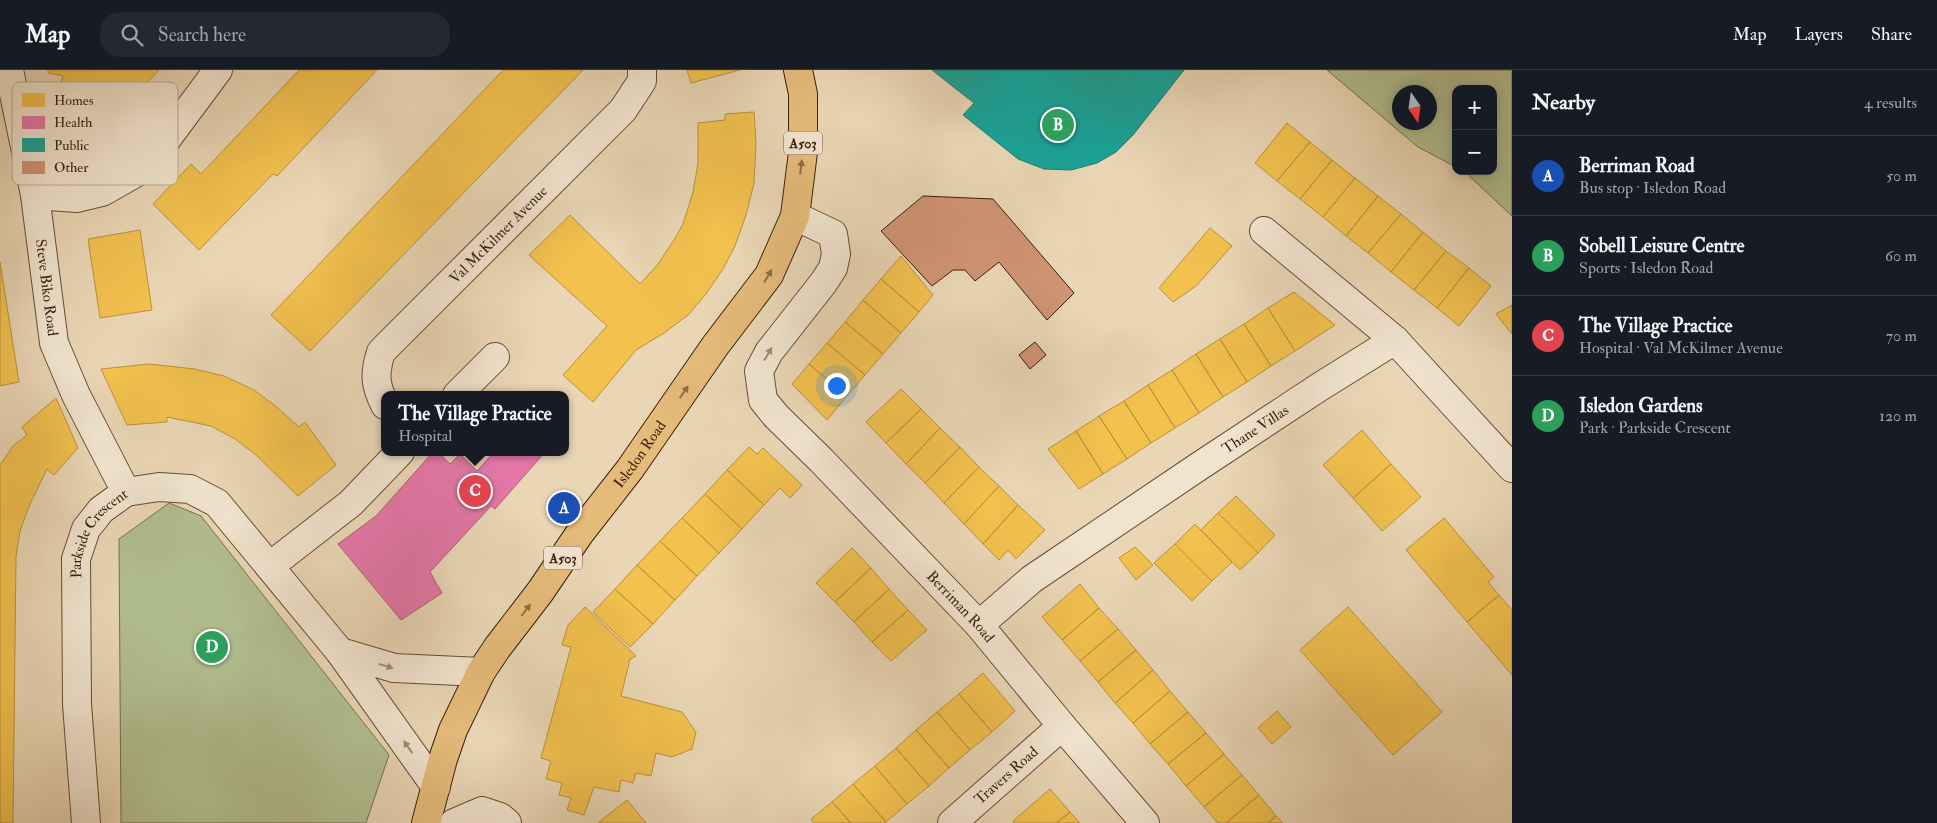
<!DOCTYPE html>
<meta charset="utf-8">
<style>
:root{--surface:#171b24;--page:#242831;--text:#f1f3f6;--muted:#9ea1a6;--line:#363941;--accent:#c59692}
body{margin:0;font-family:"IM FELL Double Pica",serif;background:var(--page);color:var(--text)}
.controls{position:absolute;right:15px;top:15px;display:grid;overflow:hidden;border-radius:10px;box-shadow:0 2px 12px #0003}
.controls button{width:45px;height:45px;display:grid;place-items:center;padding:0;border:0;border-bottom:1px solid var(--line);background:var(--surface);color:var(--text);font:25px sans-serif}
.compass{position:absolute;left:1392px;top:15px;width:45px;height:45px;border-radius:50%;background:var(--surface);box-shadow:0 2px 12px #0003;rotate:167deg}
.you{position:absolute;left:836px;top:315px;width:18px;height:18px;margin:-12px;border:4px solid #fff;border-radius:50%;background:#1a73e8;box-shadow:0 0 0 8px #1a73e833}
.badge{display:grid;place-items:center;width:32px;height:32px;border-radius:50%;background:var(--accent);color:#fff;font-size:16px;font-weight:700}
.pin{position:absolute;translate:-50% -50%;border:2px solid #fff;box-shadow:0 1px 5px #0006}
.popup{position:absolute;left:381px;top:321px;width:188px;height:65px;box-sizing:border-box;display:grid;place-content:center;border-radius:10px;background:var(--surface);filter:drop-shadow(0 1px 4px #0005);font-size:16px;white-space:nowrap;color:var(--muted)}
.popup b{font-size:19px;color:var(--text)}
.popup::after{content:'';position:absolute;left:50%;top:100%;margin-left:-10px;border:10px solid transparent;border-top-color:var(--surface)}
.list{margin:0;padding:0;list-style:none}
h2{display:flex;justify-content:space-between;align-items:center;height:65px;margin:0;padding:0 20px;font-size:21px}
h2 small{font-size:16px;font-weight:400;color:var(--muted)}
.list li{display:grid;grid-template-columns:32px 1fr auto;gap:15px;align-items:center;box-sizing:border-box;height:80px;padding:0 20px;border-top:1px solid var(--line)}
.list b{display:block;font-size:19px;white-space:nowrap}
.list p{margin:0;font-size:16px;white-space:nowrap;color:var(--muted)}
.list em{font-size:16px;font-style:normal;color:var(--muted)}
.icon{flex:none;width:28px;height:28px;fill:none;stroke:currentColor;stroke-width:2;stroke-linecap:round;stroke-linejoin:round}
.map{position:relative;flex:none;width:1512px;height:753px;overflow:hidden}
header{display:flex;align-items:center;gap:30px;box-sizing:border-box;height:70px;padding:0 25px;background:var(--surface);border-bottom:1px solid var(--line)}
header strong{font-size:24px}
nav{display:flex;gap:28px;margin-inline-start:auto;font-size:18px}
.search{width:350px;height:45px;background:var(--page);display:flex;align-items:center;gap:12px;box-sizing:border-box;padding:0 18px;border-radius:20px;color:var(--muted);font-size:19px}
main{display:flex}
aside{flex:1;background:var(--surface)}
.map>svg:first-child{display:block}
.green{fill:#b2bf91;stroke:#766f4e;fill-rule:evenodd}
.homes{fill:#f2c14e;stroke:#bb903a}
.health{fill:#e377a8;stroke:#b05d79}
.public{fill:#17a398;stroke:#227b6e}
.building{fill:#d09475;stroke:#3a1f0c}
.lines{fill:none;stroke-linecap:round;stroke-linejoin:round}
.street-casing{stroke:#664d36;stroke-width:30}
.highway-casing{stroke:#3a1f0c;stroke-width:30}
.street{stroke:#f1e4cf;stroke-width:28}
.highway{stroke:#e5bb7a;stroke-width:28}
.oneway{fill:#906d43}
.oneway2{fill:#9f8b77}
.labels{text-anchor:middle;stroke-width:5;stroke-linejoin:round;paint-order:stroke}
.shield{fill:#f1e4cf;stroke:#715a46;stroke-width:1}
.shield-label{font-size:14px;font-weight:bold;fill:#3a1f0c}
.street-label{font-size:15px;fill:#3a1f0c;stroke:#f1e4cf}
.key{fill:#f1e4cf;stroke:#baa994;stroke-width:1}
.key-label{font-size:14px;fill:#3a1f0c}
</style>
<header>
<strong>Map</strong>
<div class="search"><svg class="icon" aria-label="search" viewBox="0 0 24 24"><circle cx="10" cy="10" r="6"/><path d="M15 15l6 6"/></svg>Search here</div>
<nav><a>Map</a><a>Layers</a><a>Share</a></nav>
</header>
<main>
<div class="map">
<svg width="1512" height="753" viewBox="0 0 1512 753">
<rect width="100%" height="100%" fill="#ead6b5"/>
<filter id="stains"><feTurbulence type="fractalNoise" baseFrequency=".004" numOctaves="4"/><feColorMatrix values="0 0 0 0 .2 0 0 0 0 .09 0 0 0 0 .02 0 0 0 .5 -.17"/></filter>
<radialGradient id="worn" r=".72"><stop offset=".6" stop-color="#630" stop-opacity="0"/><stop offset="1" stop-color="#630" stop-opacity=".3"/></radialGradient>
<path class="green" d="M 1327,0 L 1512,0 L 1512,146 L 1464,101 L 1493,101 L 1493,19 L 1456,19 L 1456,97 L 1418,77 ZM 1400,22 L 1430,22 L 1430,52 L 1400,52 Z
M 169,433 L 201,446 L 389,685 L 366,753 L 121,753 L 119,469 Z"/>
<path class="homes" d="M 48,0 L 159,0 L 82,82 L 58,75 L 53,38 L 63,6 L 48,3 Z
M 299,0 L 377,0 L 277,106 L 273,104 L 199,180 L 153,134 L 191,94 L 201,104 Z
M 503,0 L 583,0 L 310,281 L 271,245 Z
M 687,0 L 740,0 L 691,13 Z
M 754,42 L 756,74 L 754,113 L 746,145 L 735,176 L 723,199 L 706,224 L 688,245 L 664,263 L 636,280 L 593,332 L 563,305 L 607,256 L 529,185 L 570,145 L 640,214 L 658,194 L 674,170 L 683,154 L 693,122 L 698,93 L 698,53 L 725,50 L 725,44 Z
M 1287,53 L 1310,72 L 1277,111 L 1255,93 Z
M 1310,72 L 1332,90 L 1300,129 L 1277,111 Z
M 1332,90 L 1355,108 L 1323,147 L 1300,129 Z
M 1355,108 L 1378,126 L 1346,166 L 1323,147 Z
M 1378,126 L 1401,144 L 1368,183 L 1346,166 Z
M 1401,144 L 1423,162 L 1391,202 L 1368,183 Z
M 1210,158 L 1232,176 L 1196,216 L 1173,232 L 1159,218 Z
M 140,160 L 152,240 L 100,248 L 88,169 Z
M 1423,162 L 1446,181 L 1414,220 L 1391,202 Z
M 1446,181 L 1469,198 L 1437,238 L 1414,220 Z
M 901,186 L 933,225 L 919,242 L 881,209 Z
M 0,192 L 19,312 L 0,316 Z
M 1469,198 L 1491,216 L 1459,256 L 1437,238 Z
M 881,209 L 919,242 L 901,263 L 863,230 Z
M 1294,222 L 1335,255 L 1295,281 L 1268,238 Z
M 863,230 L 901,263 L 883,284 L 845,252 Z
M 1512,235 L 1512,264 L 1496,244 Z
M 1268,238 L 1295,281 L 1271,296 L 1244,254 Z
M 845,252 L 883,284 L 865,305 L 827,273 Z
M 1244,254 L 1271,296 L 1247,312 L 1220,269 Z
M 1220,269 L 1247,312 L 1223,327 L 1196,284 Z
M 827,273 L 865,305 L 847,326 L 809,294 Z
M 1196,284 L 1223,327 L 1199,343 L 1172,300 Z
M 149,294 L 195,299 L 224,306 L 254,320 L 278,338 L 299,357 L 305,352 L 336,395 L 298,426 L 255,384 L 235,369 L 211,356 L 167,347 L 167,352 L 127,355 L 101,299 Z
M 809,294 L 847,326 L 827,350 L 792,314 Z
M 1172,300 L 1199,343 L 1175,358 L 1148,315 Z
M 1148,315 L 1175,358 L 1151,373 L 1124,331 Z
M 901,319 L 921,339 L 886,373 L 866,352 Z
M 56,328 L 78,378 L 54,405 L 47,399 L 30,434 L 20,461 L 16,486 L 13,753 L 0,753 L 0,395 L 13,376 L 27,365 L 22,357 Z
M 1124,331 L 1151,373 L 1127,389 L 1099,346 Z
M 921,339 L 940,358 L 906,394 L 886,373 Z
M 1099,346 L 1127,389 L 1103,404 L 1076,361 Z
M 940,358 L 960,377 L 925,413 L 906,394 Z
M 1362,360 L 1391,394 L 1353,428 L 1323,395 Z
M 1076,361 L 1103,404 L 1079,419 L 1048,379 Z
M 749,377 L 757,384 L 763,378 L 802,415 L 790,428 L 780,418 L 764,435 L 727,400 Z
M 960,377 L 979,397 L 944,433 L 925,413 Z
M 1391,394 L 1421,427 L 1382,461 L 1353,428 Z
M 979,397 L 999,416 L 964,454 L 944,433 Z
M 727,400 L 764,435 L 742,459 L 705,424 Z
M 999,416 L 1018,435 L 983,474 L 964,454 Z
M 705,424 L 742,459 L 719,483 L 682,448 Z
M 1236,426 L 1275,465 L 1258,483 L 1218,443 Z
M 1018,435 L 1045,460 L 1016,489 L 1008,480 L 999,490 L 983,474 Z
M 1218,443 L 1258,483 L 1240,500 L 1201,460 Z
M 682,448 L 719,483 L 697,506 L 660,471 Z
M 1444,448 L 1494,507 L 1488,512 L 1499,525 L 1467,552 L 1406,480 Z
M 1195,454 L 1232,492 L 1212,511 L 1175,474 Z
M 660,471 L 697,506 L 675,530 L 637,495 Z
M 1175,474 L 1212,511 L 1192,531 L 1154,493 Z
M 1135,477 L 1153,495 L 1136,510 L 1119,488 Z
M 852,478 L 871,498 L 835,532 L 816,513 Z
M 637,495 L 675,530 L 653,554 L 615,519 Z
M 871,498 L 889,519 L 854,552 L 835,532 Z
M 1080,514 L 1099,538 L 1062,570 L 1042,547 Z
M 615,519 L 653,554 L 630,577 L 593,542 Z
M 889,519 L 908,540 L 872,572 L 854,552 Z
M 1499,525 L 1512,540 L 1512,605 L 1467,552 Z
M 585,537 L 636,586 L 630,589 L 621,626 L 682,642 L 696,662 L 692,679 L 672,687 L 656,683 L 651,706 L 636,703 L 633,713 L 621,710 L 619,722 L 594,717 L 584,745 L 567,740 L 571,728 L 559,725 L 562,713 L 546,709 L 551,691 L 541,688 L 571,577 L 562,575 L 568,555 Z
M 1348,537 L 1442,642 L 1393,685 L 1300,580 Z
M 1099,538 L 1118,559 L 1080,591 L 1062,570 Z
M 908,540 L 927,560 L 891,591 L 872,572 Z
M 1118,559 L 1136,580 L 1098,612 L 1080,591 Z
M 1136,580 L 1153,600 L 1115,633 L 1098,612 Z
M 1153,600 L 1170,621 L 1133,653 L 1115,633 Z
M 983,603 L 1015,641 L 992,662 L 959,624 Z
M 1170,621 L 1188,642 L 1150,674 L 1133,653 Z
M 959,624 L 992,662 L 970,680 L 937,642 Z
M 1277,641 L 1291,657 L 1272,674 L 1258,658 Z
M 937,642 L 970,680 L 949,698 L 916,660 Z
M 1188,642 L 1206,663 L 1168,694 L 1150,674 Z
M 916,660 L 949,698 L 929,716 L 896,678 Z
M 1206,663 L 1224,684 L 1186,716 L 1168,694 Z
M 896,678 L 929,716 L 907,734 L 875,696 Z
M 1224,684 L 1242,705 L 1204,737 L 1186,716 Z
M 875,696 L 907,734 L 886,752 L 853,714 Z
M 1242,705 L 1259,725 L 1226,753 L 1218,753 L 1204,737 Z
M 853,714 L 886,752 L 885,753 L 851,753 L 832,732 Z
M 1050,719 L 1070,742 L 1056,753 L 1015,753 L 1013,751 Z
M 1259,725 L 1276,746 L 1268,753 L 1226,753 Z
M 627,730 L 646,753 L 598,753 Z
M 832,732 L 851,753 L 814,753 L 811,749 Z
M 1070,742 L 1080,753 L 1056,753 Z
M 1276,746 L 1283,753 L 1268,753 Z"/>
<path class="health" d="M 433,382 L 438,382 L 450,394 L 460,384 L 477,401 L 494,382 L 545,382 L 495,439 L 491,436 L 430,502 L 442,523 L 401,550 L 338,474 L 376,446 Z"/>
<path class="public" d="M 932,0 L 1184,0 L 1133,65 L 1116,82 L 1097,93 L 1071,100 L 1044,99 L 1018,89 L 963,45 L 974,33 Z"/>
<path class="building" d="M 923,126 L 993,129 L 1074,223 L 1047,250 L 999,192 L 975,211 L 965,200 L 953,200 L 932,216 L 881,161 Z
M 1035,272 L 1046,285 L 1030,299 L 1019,285 Z"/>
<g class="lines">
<defs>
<g id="street">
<path id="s1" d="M 9,0 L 35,125 L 54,273 L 76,325 L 126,422"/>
<path d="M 35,125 L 77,128 L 102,122 L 146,97 L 218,0"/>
<path id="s2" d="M 795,146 L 833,164 L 836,184 L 833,198 L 824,212 L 769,282 L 759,301 L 763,330 L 776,346 L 822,391 L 979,555 L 1062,656 L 1145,753"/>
<path d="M 1264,161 L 1395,270 L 1512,398"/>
<path d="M 457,325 L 495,287"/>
<path id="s3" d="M 385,335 C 375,315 374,304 381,282 L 623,40 L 642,11 L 642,0"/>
<path d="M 270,496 L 351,433 L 400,382"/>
<path id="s4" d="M 979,555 L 1032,509 L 1198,397 L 1321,316 L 1395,270"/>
<path d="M 340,582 L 394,598 L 481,602"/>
<path id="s5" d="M 86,753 L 77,634 L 76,489 L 86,459 L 101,440 L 126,422 L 159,417 L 190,419 L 217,433 L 340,582 L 436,717"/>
<path d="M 454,753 L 482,741 L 500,747 L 507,753"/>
<path id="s6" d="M 952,753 L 1062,656"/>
</g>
<g id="highway">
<path id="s7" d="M 426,753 L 443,689 L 453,660 L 481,602 L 497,578 L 540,522 L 580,463 L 630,399 L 715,276 L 769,205 L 795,146 L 803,82 L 803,24 L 798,0"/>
</g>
</defs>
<use href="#street" class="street-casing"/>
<use href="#highway" class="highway-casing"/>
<use href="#street" class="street"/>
<use href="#highway" class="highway"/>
</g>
<defs><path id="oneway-solid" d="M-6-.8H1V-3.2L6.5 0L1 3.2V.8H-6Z" transform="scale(1.25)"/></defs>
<g class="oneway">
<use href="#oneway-solid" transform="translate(801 97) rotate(-83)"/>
<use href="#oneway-solid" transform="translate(768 206) rotate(-59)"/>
<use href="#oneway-solid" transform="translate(684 322) rotate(-55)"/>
<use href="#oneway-solid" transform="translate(526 540) rotate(-53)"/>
</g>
<g class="oneway2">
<use href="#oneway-solid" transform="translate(768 284) rotate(-59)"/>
<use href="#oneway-solid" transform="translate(386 596) rotate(16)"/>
<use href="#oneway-solid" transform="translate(408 677) rotate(-125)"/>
</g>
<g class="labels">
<g class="shield">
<rect x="784" y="61.5" width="38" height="23" rx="4"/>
<rect x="544" y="476.5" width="38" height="23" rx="4"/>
</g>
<g class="shield-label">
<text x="803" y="78">A503</text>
<text x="563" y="493">A503</text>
</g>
<g class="street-label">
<text dy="5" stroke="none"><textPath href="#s3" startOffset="221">Val McKilmer Avenue</textPath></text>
<text dy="5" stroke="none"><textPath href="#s1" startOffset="221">Steve Biko Road</textPath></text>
<text dy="5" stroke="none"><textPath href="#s4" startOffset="339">Thane Villas</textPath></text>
<text dy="5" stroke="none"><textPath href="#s7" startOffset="431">Isledon Road</textPath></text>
<text dy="5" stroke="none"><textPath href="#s5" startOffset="298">Parkside Crescent</textPath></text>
<text dy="5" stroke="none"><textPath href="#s2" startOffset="519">Berriman Road</textPath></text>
<text dy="5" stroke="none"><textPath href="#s6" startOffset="72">Travers Road</textPath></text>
</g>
</g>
<rect x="12" y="12" width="166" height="103" rx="8" class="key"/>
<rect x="22" y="23" width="23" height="14" fill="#f2c14e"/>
<rect x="22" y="46" width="23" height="13" fill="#e377a8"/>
<rect x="22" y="68" width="23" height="14" fill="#17a398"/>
<rect x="22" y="91" width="23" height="13" fill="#d09475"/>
<g class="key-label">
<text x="54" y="35">Homes</text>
<text x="54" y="57">Health</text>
<text x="54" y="80">Public</text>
<text x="54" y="102">Other</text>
</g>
<rect width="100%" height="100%" filter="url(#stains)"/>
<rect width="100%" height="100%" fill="url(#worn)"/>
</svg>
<div class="controls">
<button>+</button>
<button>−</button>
</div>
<svg class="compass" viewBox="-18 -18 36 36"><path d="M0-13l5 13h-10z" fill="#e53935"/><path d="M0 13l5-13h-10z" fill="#9ea1a6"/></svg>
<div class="you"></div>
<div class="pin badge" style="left:564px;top:438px;background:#1a4fb4">A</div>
<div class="pin badge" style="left:1058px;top:55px;background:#2e9e5b">B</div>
<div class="pin badge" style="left:475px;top:421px;background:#e0444e">C</div>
<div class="popup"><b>The Village Practice</b>Hospital</div>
<div class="pin badge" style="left:212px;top:577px;background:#2e9e5b">D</div>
</div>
<aside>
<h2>Nearby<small>4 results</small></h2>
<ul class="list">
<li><span class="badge" style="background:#1a4fb4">A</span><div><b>Berriman Road</b><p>Bus stop · Isledon Road</p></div><em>50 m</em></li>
<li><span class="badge" style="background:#2e9e5b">B</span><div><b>Sobell Leisure Centre</b><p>Sports · Isledon Road</p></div><em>60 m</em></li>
<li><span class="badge" style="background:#e0444e">C</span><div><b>The Village Practice</b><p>Hospital · Val McKilmer Avenue</p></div><em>70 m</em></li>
<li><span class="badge" style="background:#2e9e5b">D</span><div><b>Isledon Gardens</b><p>Park · Parkside Crescent</p></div><em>120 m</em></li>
</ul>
</aside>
</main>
